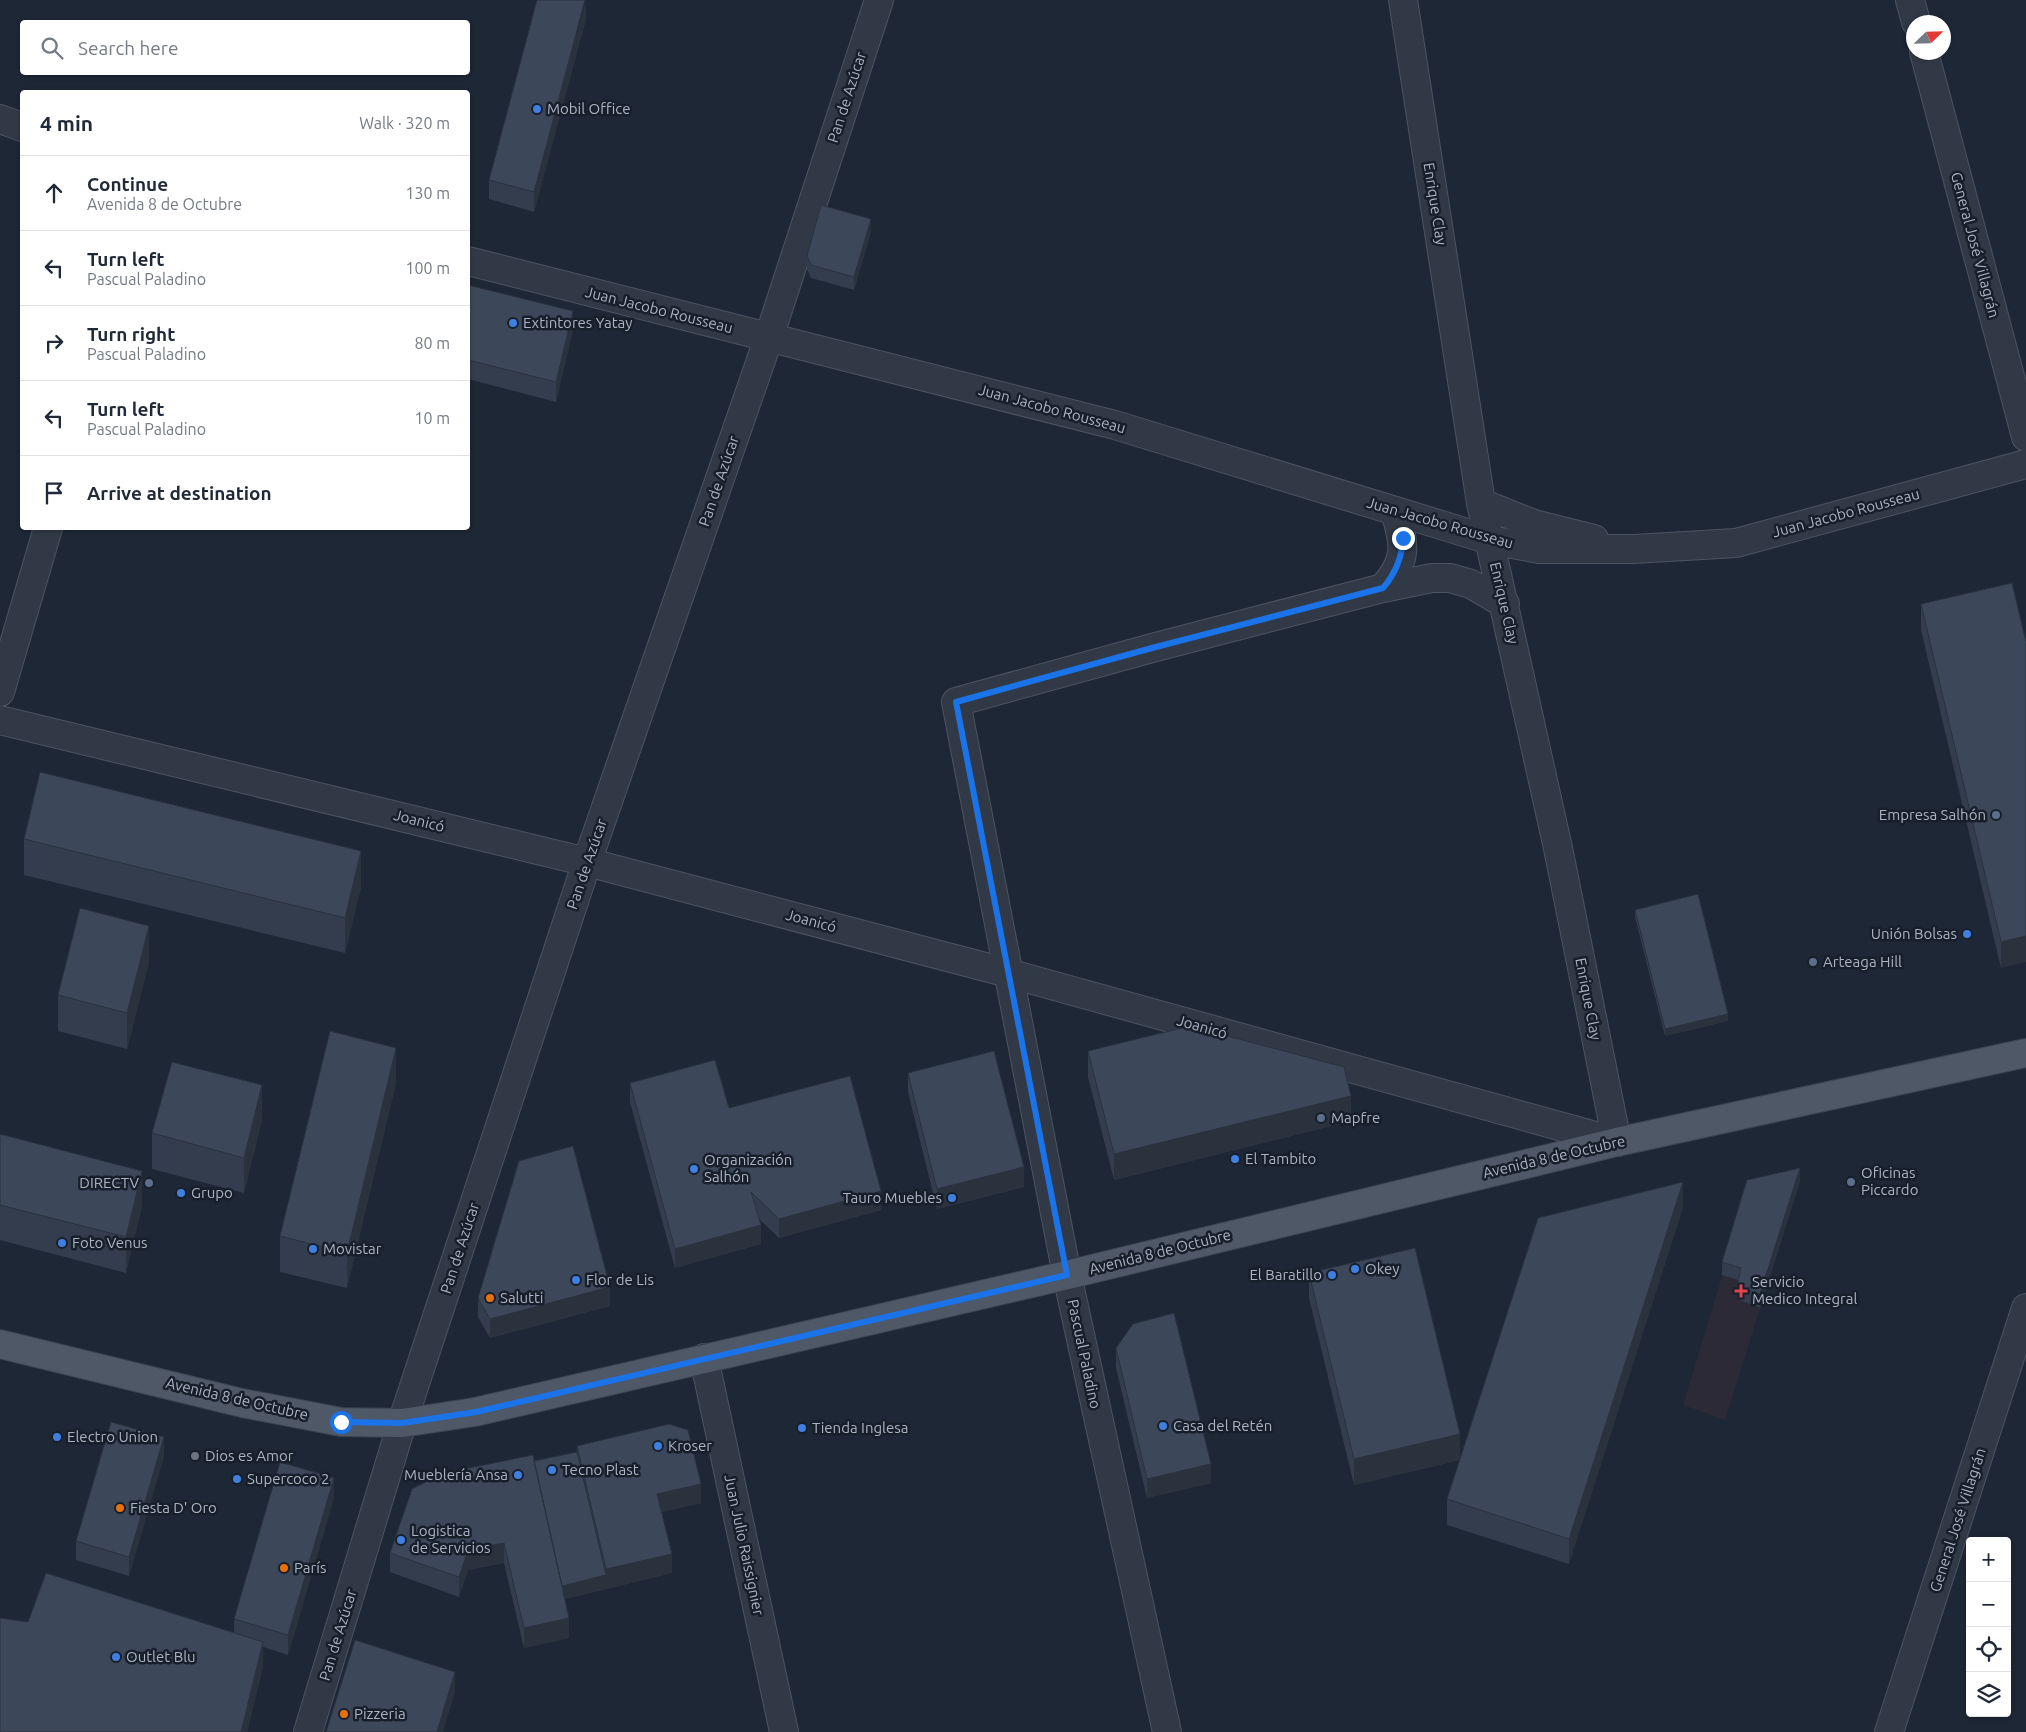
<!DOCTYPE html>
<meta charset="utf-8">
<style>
:root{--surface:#fff;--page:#f6f6f7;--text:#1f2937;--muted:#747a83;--line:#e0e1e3}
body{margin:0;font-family:Ubuntu,sans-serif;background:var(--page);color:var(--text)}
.controls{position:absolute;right:15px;bottom:15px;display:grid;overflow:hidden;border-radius:5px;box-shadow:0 1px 4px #0004}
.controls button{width:45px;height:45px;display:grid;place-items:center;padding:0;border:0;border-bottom:1px solid var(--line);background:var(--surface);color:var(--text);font:25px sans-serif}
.compass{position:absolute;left:1906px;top:15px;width:45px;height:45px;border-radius:50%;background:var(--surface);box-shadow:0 1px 4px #0004;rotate:67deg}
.stop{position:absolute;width:15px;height:15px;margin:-11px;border:4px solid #1a73e8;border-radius:50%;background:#fff}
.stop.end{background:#1a73e8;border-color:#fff;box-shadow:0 1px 5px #0008}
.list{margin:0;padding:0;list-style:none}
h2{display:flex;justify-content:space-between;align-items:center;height:65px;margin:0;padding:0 20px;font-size:21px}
h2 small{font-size:16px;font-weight:400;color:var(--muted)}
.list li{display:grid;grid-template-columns:32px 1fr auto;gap:15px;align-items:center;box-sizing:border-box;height:75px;padding:0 20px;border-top:1px solid var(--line)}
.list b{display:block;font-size:19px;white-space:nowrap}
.list p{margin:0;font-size:16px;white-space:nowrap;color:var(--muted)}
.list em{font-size:16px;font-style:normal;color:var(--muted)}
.icon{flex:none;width:28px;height:28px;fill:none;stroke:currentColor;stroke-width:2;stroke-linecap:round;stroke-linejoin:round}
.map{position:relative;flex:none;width:2026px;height:1732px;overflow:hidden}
.search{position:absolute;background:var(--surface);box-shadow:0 1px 4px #0004;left:20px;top:20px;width:450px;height:55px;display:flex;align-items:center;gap:12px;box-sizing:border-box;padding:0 18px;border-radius:5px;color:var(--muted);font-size:19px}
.panel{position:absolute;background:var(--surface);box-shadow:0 1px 4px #0004;left:20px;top:90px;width:450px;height:440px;border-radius:5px}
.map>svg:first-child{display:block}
.medical{fill:#2c2a37}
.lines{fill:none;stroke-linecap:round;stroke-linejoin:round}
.minor-casing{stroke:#4c5462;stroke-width:30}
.tertiary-casing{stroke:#4c5462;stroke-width:30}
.primary-casing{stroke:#3b4250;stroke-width:30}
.minor{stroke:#323946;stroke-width:28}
.tertiary{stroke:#323946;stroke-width:28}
.primary{stroke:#4f5867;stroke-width:28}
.wall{fill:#343d4d}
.shaded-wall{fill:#2a323e}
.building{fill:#3c4759;stroke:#2a323e}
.route{stroke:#1a73e8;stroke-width:6}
.shop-dot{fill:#3f7fe0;stroke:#171f2b;stroke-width:2}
.service-dot{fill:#5c6f8a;stroke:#171f2b;stroke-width:2}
.health-dot{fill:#e0444e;stroke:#171f2b;stroke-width:2}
.food-dot{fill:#e8710a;stroke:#171f2b;stroke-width:2}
.worship-dot{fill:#6b7280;stroke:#171f2b;stroke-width:2}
.labels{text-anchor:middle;stroke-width:5;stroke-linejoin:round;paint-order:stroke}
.street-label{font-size:15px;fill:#abb4c4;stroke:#171f2b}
.poi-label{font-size:15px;fill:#abb4c4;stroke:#171f2b;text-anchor:start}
</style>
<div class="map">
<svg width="2026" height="1732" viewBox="0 0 2026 1732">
<rect width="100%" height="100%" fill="#1e2736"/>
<path class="medical" d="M 1800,1181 L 1725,1420 L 1683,1405 L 1747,1194 Z"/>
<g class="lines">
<defs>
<path id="minor" d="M 1403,0 L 1481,503 L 1558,848 L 1617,1142
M 1910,0 L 1916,22
M 1924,52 L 2026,437
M 1383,588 C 1408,560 1405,545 1395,511
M 0,692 L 48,528
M 402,1423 L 587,862 L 769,337 L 879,0
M 1167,1732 L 1067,1275 L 956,702 L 1152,648 L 1383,588 L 1432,578 L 1450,578 L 1471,584 L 1505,604
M 1889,1732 L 2026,1308"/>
<path id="tertiary" d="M 0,119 L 22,127
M 468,261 L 1115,425 L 1490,540 L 1539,549 L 1634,549 L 1736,543 L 2026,464
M 1481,503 L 1534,524 L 1594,539
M 0,720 L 587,862 L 1008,973 L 1617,1142
M 704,1358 L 784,1732
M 308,1732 L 402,1423"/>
<path id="primary" d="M 0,1344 L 242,1403 L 341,1422 L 402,1423 L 475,1412 L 1067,1275 L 1617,1142 L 2026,1053"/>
</defs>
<use href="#minor" class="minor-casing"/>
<use href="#tertiary" class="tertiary-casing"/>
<use href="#primary" class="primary-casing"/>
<use href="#minor" class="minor"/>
<use href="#tertiary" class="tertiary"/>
<use href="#primary" class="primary"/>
</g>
<path class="wall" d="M 586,19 L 534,212 L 489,199 L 489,180 Z
M 871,232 L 854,290 L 811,278 L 807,269 L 807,256 Z
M 468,285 L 573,330 L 556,402 L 468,379 Z
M 1921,604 L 2026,642 L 2001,968 L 1921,630 Z
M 24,839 L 361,887 L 345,953 L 24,875 Z
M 1635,910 L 1728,1021 L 1665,1036 L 1635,917 Z
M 149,962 L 127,1049 L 58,1031 L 58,995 Z
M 1088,1051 L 1351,1121 L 1114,1180 L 1088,1077 Z
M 908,1073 L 1024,1187 L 937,1209 L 908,1092 Z
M 396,1083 L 347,1288 L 280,1272 L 280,1236 Z
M 630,1083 L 729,1108 L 881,1210 L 779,1238 L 759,1219 L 761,1244 L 675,1268 L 630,1102 Z
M 262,1121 L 244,1193 L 152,1169 L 152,1133 Z
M 0,1134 L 142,1206 L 126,1273 L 0,1240 Z
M 1800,1181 L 1760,1308 L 1737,1299 L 1737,1286 L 1738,1280 L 1722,1275 L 1722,1262 Z
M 1683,1207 L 1569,1564 L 1447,1525 L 1447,1499 Z
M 1309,1273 L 1460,1460 L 1354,1485 L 1309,1298 Z
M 478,1298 L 610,1306 L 490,1338 L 478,1317 Z
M 1116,1348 L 1211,1483 L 1147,1498 L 1116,1368 Z
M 577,1446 L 701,1503 L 662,1512 L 672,1573 L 565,1599 L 569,1638 L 524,1648 L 504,1563 L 468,1570 L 459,1597 L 390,1572 L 390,1553 L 534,1461 L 577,1452 Z
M 164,1456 L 129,1576 L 76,1560 L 76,1541 Z
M 334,1498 L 288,1655 L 263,1647 L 263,1667 L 247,1732 L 0,1732 L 28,1622 L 234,1632 L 234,1619 Z"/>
<path class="shaded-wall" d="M 586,0 L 586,19 L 534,212 L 534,192 Z
M 871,219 L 871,232 L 854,290 L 854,277 Z
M 573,311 L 573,330 L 556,402 L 556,382 Z
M 361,851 L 361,887 L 345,953 L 345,918 Z
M 149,926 L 149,962 L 127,1049 L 127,1013 Z
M 2026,936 L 2026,962 L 2001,968 L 2001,942 Z
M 1728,1014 L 1728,1021 L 1665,1036 L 1665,1029 Z
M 396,1048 L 396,1083 L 347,1288 L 347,1253 Z
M 262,1085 L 262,1121 L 244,1193 L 244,1158 Z
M 1351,1096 L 1351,1121 L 1114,1180 L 1114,1154 Z
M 1024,1167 L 1024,1187 L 937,1209 L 937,1189 Z
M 1800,1168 L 1800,1181 L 1760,1308 L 1760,1294 Z
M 142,1171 L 142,1206 L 126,1273 L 126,1237 Z
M 1683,1182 L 1683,1207 L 1569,1564 L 1569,1539 Z
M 881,1191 L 881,1210 L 779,1238 L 779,1219 Z
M 761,1225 L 761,1244 L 675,1268 L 675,1249 Z
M 610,1287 L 610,1306 L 490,1338 L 490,1319 Z
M 1460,1434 L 1460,1460 L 1354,1485 L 1354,1459 Z
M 164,1437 L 164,1456 L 129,1576 L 129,1557 Z
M 1211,1464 L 1211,1483 L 1147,1498 L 1147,1479 Z
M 334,1478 L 334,1498 L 288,1655 L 288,1635 Z
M 701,1484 L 701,1503 L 657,1513 L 657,1494 Z
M 504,1543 L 504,1563 L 468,1570 L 459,1597 L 459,1577 L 468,1550 Z
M 672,1554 L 672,1573 L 561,1600 L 561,1586 L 606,1575 L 606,1569 Z
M 569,1618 L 569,1638 L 524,1648 L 524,1628 Z
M 263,1642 L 263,1667 L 247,1732 L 241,1732 Z
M 455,1672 L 455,1692 L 443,1732 L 437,1732 Z"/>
<path class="building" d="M 537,0 L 585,0 L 534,192 L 489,180 Z
M 821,205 L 871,219 L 854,277 L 811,265 L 807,256 Z
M 468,285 L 573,311 L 556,382 L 468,360 Z
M 2012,583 L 2026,642 L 2026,936 L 2001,942 L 1921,604 Z
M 40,772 L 361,851 L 345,918 L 24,839 Z
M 1698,894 L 1728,1014 L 1665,1029 L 1635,910 Z
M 80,908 L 149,926 L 127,1013 L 58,995 Z
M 1190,1026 L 1344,1067 L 1351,1096 L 1114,1154 L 1088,1051 Z
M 330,1031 L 396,1048 L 347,1253 L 280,1236 Z
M 994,1051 L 1024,1167 L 937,1189 L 908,1073 Z
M 715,1060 L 729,1108 L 850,1076 L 881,1191 L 779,1219 L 751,1192 L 761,1225 L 675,1249 L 630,1083 Z
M 172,1062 L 262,1085 L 244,1158 L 152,1133 Z
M 0,1134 L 142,1171 L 126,1237 L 0,1205 Z
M 573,1146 L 610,1287 L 490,1319 L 478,1298 L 519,1161 Z
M 1800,1168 L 1760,1294 L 1737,1286 L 1741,1268 L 1722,1262 L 1747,1180 Z
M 1683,1182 L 1569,1539 L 1447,1499 L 1538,1218 Z
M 1415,1248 L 1460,1434 L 1354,1459 L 1309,1273 Z
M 1174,1313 L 1211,1464 L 1147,1479 L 1116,1348 L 1133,1324 Z
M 111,1422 L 164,1437 L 129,1557 L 76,1541 Z
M 669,1424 L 688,1430 L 701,1484 L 657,1494 L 672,1554 L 606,1569 L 577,1446 Z
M 577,1452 L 606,1575 L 562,1586 L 534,1461 Z
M 533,1455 L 569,1618 L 524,1628 L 504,1543 L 468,1550 L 459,1577 L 390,1553 L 412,1489 L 444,1473 Z
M 280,1462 L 334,1478 L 288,1635 L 234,1619 Z
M 46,1573 L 263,1642 L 241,1732 L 0,1732 L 0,1618 L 28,1622 Z
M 355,1640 L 455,1672 L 437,1732 L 326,1732 Z"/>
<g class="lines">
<path class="route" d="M 341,1422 L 402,1423 L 476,1412 L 1067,1275 L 956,702 L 1152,648 L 1383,588 C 1396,573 1402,558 1403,538"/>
</g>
<g class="shop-dot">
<circle cx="537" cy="109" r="5"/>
<circle cx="513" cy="323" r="5"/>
<circle cx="1967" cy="934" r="5"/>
<circle cx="1235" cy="1159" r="5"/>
<circle cx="694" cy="1169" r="5"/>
<circle cx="181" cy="1193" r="5"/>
<circle cx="952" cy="1198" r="5"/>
<circle cx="62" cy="1243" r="5"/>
<circle cx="313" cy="1249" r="5"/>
<circle cx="1355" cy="1269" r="5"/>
<circle cx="1332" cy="1275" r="5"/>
<circle cx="576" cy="1280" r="5"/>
<circle cx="1163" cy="1426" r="5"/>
<circle cx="802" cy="1428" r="5"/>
<circle cx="57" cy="1437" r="5"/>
<circle cx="658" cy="1446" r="5"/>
<circle cx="552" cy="1470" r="5"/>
<circle cx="518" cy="1475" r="5"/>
<circle cx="237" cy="1479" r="5"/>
<circle cx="401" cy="1540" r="5"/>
<circle cx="116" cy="1657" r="5"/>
</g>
<g class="service-dot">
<circle cx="1996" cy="815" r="5"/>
<circle cx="1813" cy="962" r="5"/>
<circle cx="1321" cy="1118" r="5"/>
<circle cx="1851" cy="1182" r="5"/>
<circle cx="149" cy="1183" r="5"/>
</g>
<path class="health-dot" d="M1738.5 1283.5h5v5h5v5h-5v5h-5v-5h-5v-5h5z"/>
<g class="food-dot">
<circle cx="490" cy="1298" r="5"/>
<circle cx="120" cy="1508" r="5"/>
<circle cx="284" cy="1568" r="5"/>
<circle cx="344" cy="1714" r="5"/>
</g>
<circle class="worship-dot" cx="195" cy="1456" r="5"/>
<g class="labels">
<g class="street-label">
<text transform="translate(847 97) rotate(-72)" y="5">Pan de Azúcar</text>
<text transform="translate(1435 204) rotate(81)" y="5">Enrique Clay</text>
<text transform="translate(1975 245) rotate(75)" y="5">General José Villagrán</text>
<text transform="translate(659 310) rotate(14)" y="5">Juan Jacobo Rousseau</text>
<text transform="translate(1052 409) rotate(15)" y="5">Juan Jacobo Rousseau</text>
<text transform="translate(719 481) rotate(-71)" y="5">Pan de Azúcar</text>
<text transform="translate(1846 513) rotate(-15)" y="5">Juan Jacobo Rousseau</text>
<text transform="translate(1440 523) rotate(16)" y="5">Juan Jacobo Rousseau</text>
<text transform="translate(1504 603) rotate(77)" y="5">Enrique Clay</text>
<text transform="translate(419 821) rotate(14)" y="5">Joanicó</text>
<text transform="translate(587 864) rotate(-71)" y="5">Pan de Azúcar</text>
<text transform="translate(811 921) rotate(15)" y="5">Joanicó</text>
<text transform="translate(1588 999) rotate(79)" y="5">Enrique Clay</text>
<text transform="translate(1202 1027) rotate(16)" y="5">Joanicó</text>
<text transform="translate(1554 1157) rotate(-13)" y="5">Avenida 8 de Octubre</text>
<text transform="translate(460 1248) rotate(-72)" y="5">Pan de Azúcar</text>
<text transform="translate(1160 1252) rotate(-14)" y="5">Avenida 8 de Octubre</text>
<text transform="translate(1084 1354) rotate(78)" y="5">Pascual Paladino</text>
<text transform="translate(237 1399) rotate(13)" y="5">Avenida 8 de Octubre</text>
<text transform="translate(1958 1520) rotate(-72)" y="5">General José Villagrán</text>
<text transform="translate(744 1545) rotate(78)" y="5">Juan Julio Raissignier</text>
<text transform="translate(338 1635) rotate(-73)" y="5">Pan de Azúcar</text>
</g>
<g class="poi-label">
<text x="547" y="114">Mobil Office</text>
<text x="523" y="328">Extintores Yatay</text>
<text x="1986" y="820" text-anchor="end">Empresa Salhón</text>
<text x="1957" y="939" text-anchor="end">Unión Bolsas</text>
<text x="1823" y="967">Arteaga Hill</text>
<text x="1331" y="1123">Mapfre</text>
<text x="1245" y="1164">El Tambito</text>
<text x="704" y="1165">Organización<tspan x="704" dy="17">Salhón</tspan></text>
<text x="1861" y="1178">Oficinas<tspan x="1861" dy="17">Piccardo</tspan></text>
<text x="139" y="1188" text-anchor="end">DIRECTV</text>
<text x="191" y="1198">Grupo</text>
<text x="942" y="1203" text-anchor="end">Tauro Muebles</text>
<text x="72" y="1248">Foto Venus</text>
<text x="323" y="1254">Movistar</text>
<text x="1365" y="1274">Okey</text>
<text x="1322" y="1280" text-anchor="end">El Baratillo</text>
<text x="586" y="1285">Flor de Lis</text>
<text x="1752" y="1287">Servicio<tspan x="1752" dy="17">Medico Integral</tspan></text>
<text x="500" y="1303">Salutti</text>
<text x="1173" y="1431">Casa del Retén</text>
<text x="812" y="1433">Tienda Inglesa</text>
<text x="67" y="1442">Electro Union</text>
<text x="668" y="1451">Kroser</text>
<text x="205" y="1461">Dios es Amor</text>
<text x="562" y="1475">Tecno Plast</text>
<text x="508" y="1480" text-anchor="end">Mueblería Ansa</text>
<text x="247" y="1484">Supercoco 2</text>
<text x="130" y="1513">Fiesta D' Oro</text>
<text x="411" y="1536">Logistica<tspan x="411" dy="17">de Servicios</tspan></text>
<text x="294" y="1573">París</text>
<text x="126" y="1662">Outlet Blu</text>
<text x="354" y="1719">Pizzeria</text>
</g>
</g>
</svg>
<div class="controls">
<button>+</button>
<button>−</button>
<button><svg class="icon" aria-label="locate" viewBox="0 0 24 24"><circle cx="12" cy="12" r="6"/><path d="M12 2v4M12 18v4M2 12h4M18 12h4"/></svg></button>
<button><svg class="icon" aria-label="layers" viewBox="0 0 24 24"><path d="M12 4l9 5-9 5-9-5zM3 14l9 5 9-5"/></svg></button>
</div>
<svg class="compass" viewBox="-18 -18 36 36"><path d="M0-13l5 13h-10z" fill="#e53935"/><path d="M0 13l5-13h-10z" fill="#747a83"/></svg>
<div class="stop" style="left:341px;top:1422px"></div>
<div class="stop end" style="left:1403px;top:538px"></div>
<div class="search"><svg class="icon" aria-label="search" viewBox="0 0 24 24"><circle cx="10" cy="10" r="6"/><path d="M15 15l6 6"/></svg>Search here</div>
<section class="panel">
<h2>4 min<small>Walk · 320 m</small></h2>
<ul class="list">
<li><svg class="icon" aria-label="ahead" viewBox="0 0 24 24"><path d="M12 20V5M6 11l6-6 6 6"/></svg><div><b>Continue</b><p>Avenida 8 de Octubre</p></div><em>130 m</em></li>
<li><svg class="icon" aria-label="left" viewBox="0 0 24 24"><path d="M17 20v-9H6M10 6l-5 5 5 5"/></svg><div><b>Turn left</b><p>Pascual Paladino</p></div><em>100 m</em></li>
<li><svg class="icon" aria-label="right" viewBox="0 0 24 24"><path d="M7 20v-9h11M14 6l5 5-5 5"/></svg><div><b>Turn right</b><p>Pascual Paladino</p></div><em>80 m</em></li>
<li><svg class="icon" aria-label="left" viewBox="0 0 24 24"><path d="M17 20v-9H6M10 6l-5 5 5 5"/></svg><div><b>Turn left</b><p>Pascual Paladino</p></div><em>10 m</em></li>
<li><svg class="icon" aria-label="arrive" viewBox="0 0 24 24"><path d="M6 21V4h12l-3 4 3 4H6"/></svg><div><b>Arrive at destination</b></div></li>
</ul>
</section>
</div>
